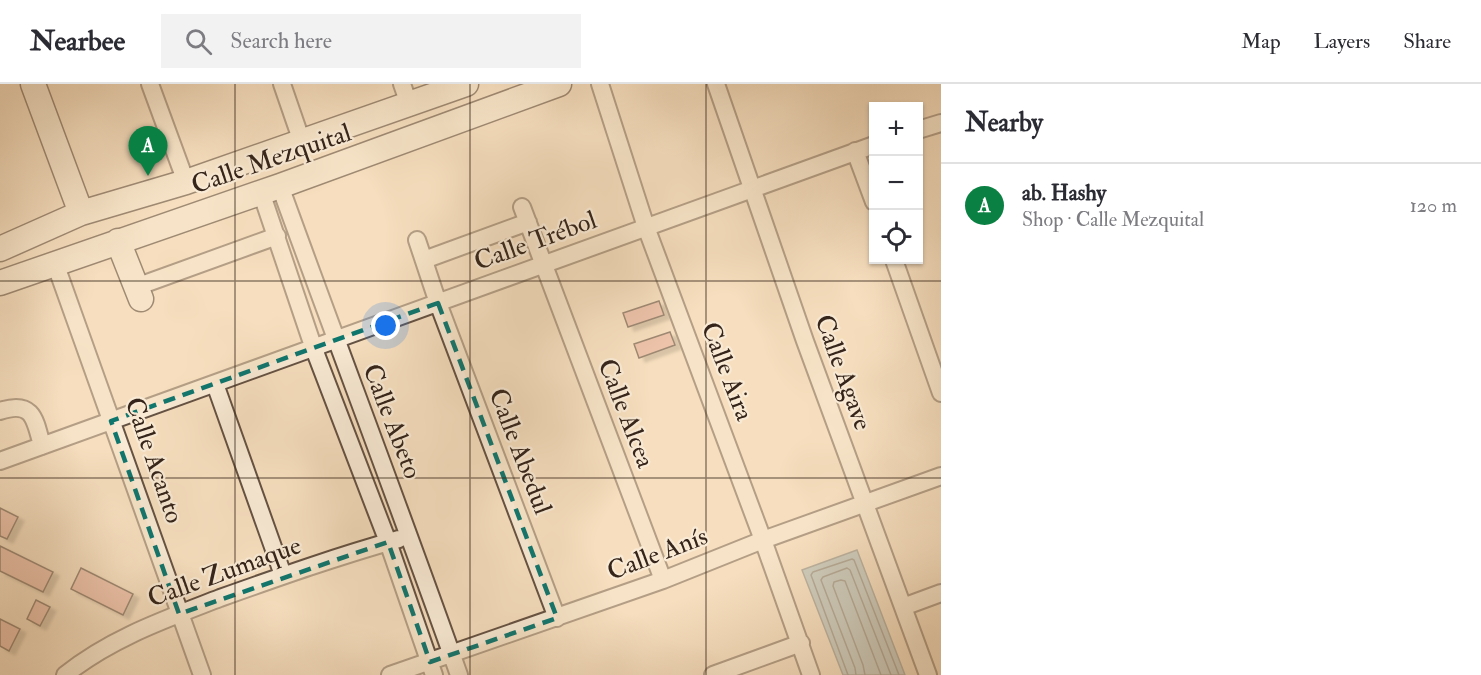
<!DOCTYPE html>
<meta charset="utf-8">
<style>
:root{--surface:#fff;--page:#f2f2f3;--text:#2b2b33;--muted:#7c7c81;--line:#e1e1e2;--accent:#0b8043}
body{margin:0;font-family:"IM FELL Double Pica",serif;background:var(--page);color:var(--text)}
.controls{position:absolute;right:18px;top:18px;display:grid;overflow:hidden;border-radius:0px;box-shadow:0 2px 4px #0004}
.controls button{width:54px;height:54px;display:grid;place-items:center;padding:0;border:0;border-bottom:2px solid var(--line);background:var(--surface);color:var(--text);font:30px sans-serif}
.you{position:absolute;left:386px;top:242px;width:21px;height:21px;margin:-15px;border:4px solid #fff;border-radius:50%;background:#1a73e8;box-shadow:0 0 0 9px #1a73e833}
.badge{display:grid;place-items:center;width:39px;height:39px;border-radius:50%;background:var(--accent);color:#fff;font-size:20px;font-weight:700}
.pin{position:absolute;translate:-50% -50px;filter:drop-shadow(0 2px 3px #0008)}
.pin::after{content:'';position:absolute;top:32px;width:21px;height:18px;background:inherit;clip-path:polygon(0 0,100% 0,50% 100%)}
.list{margin:0;padding:0;list-style:none}
h2{display:flex;justify-content:space-between;align-items:center;height:78px;margin:0;padding:0 24px;font-size:26px}
h2 small{font-size:20px;font-weight:400;color:var(--muted)}
.list li{display:grid;grid-template-columns:39px 1fr auto;gap:18px;align-items:center;box-sizing:border-box;height:84px;padding:0 24px;border-top:2px solid var(--line)}
.list b{display:block;font-size:22px;white-space:nowrap}
.list p{margin:0;font-size:20px;white-space:nowrap;color:var(--muted)}
.list em{font-size:20px;font-style:normal;color:var(--muted)}
.icon{flex:none;width:33px;height:33px;fill:none;stroke:currentColor;stroke-width:2;stroke-linecap:round;stroke-linejoin:round}
.map{position:relative;flex:none;width:941px;height:591px;overflow:hidden}
header{display:flex;align-items:center;gap:36px;box-sizing:border-box;height:84px;padding:0 30px;background:var(--surface);border-bottom:2px solid var(--line)}
header strong{font-size:28px}
nav{display:flex;gap:33px;margin-inline-start:auto;font-size:21px}
.search{width:420px;height:54px;background:var(--page);display:flex;align-items:center;gap:15px;box-sizing:border-box;padding:0 21px;border-radius:0px;color:var(--muted);font-size:22px}
main{display:flex}
aside{flex:1;background:var(--surface)}
.map>svg:first-child{display:block}
.water{fill:#a1b9bc;stroke:#767d7b;stroke-width:1.5}
.lines{fill:none;stroke-linecap:round;stroke-linejoin:round}
.shore{stroke:#6b6e6b;stroke-width:1.5}
.building{fill:#e3a393;stroke:#35241a;stroke-width:1.5;filter:url(#shadow)}
.minor-casing{stroke:#655243;stroke-width:20}
.secondary-casing{stroke:#35241a;stroke-width:27}
.minor{stroke:#f9ead5;stroke-width:16}
.secondary{stroke:#f9ead5;stroke-width:24}
.marked{fill:none;stroke:#0f766e;stroke-width:4.5;stroke-dasharray:12 8;stroke-linejoin:round}
.grid{fill:none;stroke:#35241a;stroke-width:1.5;stroke-opacity:0.55}
.labels{text-anchor:middle;stroke-width:4.5;stroke-linejoin:round;paint-order:stroke}
.street-label{font-size:26px;fill:#35241a;stroke:#f9ead5}
</style>
<header>
<strong>Nearbee</strong>
<div class="search"><svg class="icon" aria-label="search" viewBox="0 0 24 24"><circle cx="10" cy="10" r="6"/><path d="M15 15l6 6"/></svg>Search here</div>
<nav><a>Map</a><a>Layers</a><a>Share</a></nav>
</header>
<main>
<div class="map">
<svg width="941" height="591" viewBox="0 0 941 591">
<defs>
<filter id="shadow"><feDropShadow dx="6" dy="4" stdDeviation="1.5" flood-color="#0004"/></filter>
</defs>
<rect width="100%" height="100%" fill="#f6debe"/>
<filter id="stains"><feTurbulence type="fractalNoise" baseFrequency=".00333" numOctaves="4"/><feColorMatrix values="0 0 0 0 .2 0 0 0 0 .09 0 0 0 0 .02 0 0 0 .5 -.17"/></filter>
<radialGradient id="worn" r=".72"><stop offset=".6" stop-color="#630" stop-opacity="0"/><stop offset="1" stop-color="#630" stop-opacity=".3"/></radialGradient>
<path class="water" d="M 857,466 L 905,591 L 843,591 L 802,486 Z"/>
<g class="lines">
<path class="shore" d="M 848,591 L 811,491 L 813,488 L 852,475 L 854,476 L 899,591
M 856,591 L 855,584 L 821,496 L 823,493 L 847,484 L 850,486 L 891,591
M 865,591 L 863,581 L 833,502 L 834,498 L 841,496 L 845,497 L 881,591"/>
</g>
<path class="building" d="M 659,217 L 664,231 L 628,243 L 623,229 Z
M 670,248 L 675,261 L 639,274 L 634,260 Z
M 0,424 L 18,433 L 7,455 L 0,452 Z
M 0,462 L 53,488 L 43,508 L 0,487 Z
M 81,484 L 133,510 L 123,531 L 71,505 Z
M 36,516 L 50,523 L 40,542 L 27,535 Z
M 0,535 L 20,545 L 9,567 L 0,562 Z"/>
<g class="lines">
<defs>
<path id="minor" d="M 150,0 L 186,98
M 282,0 L 302,58
M 402,0 L 409,20
M 600,0 L 646,143 L 763,456 L 811,591
M 716,0 L 805,257 L 928,591
M 918,46 L 941,39
M 855,67 L 874,118
M 280,102 C 339,265 401,427 459,591
M 261,108 L 314,265 L 388,458 L 434,591
M 522,123 L 663,496
M 417,156 L 438,219 L 557,534
M 424,176 L 528,138
M 894,176 L 941,309
M 55,179 L 202,591
M 136,203 L 277,152
M 215,300 L 283,491
M 0,327 C 33,316 35,335 42,362
M 0,377 L 874,61
M 903,523 L 941,509
M 65,591 C 111,554 166,535 220,514 C 279,493 338,472 399,455
M 390,591 L 663,496 L 763,456 L 941,392
M 713,591 L 801,559"/>
<path id="secondary" d="M 33,0 L 81,129
M 118,157 L 141,215
M 0,165 L 81,129 L 186,98 L 466,0
M 0,199 L 280,102 L 559,0"/>
</defs>
<use href="#minor" class="minor-casing"/>
<use href="#secondary" class="secondary-casing"/>
<use href="#minor" class="minor"/>
<use href="#secondary" class="secondary"/>
</g>
<path d="M0 0H941V591H0ZM 438,219 L 557,534 L 430,578 L 388,458 L 179,530 L 111,337 Z" fill="#f6debe" fill-opacity=".55" fill-rule="evenodd"/>
<path class="marked" d="M 438,219 L 557,534 L 430,578 L 388,458 L 179,530 L 111,337 Z"/>
<path class="grid" d="M 235,0 L 235,591M 470,0 L 470,591M 706,0 L 706,591M 0,197 L 941,197M 0,394 L 941,394"/>
<g class="labels">
<g class="street-label">
<text transform="translate(271 74) rotate(-19)" y="9">Calle Mezquital</text>
<text transform="translate(535 156) rotate(-20)" y="9">Calle Trébol</text>
<text transform="translate(728 287) rotate(69)" y="9">Calle Aira</text>
<text transform="translate(844 288) rotate(70)" y="9">Calle Agave</text>
<text transform="translate(627 329) rotate(69)" y="9">Calle Alcea</text>
<text transform="translate(393 337) rotate(69)" y="9">Calle Abeto</text>
<text transform="translate(521 367) rotate(69)" y="9">Calle Abedul</text>
<text transform="translate(155 376) rotate(71)" y="9">Calle Acanto</text>
<text transform="translate(657 469) rotate(-21)" y="9">Calle Anís</text>
<text transform="translate(224 487) rotate(-20)" y="9">Calle Zumaque</text>
</g>
</g>
<rect width="100%" height="100%" filter="url(#stains)"/>
<rect width="100%" height="100%" fill="url(#worn)"/>
</svg>
<div class="controls">
<button>+</button>
<button>−</button>
<button><svg class="icon" aria-label="locate" viewBox="0 0 24 24"><circle cx="12" cy="12" r="6"/><path d="M12 2v4M12 18v4M2 12h4M18 12h4"/></svg></button>
</div>
<div class="you"></div>
<div class="pin badge" style="left:148px;top:92px">A</div>
</div>
<aside>
<h2>Nearby<small></small></h2>
<ul class="list">
<li><span class="badge">A</span><div><b>ab. Hashy</b><p>Shop · Calle Mezquital</p></div><em>120 m</em></li>
</ul>
</aside>
</main>
